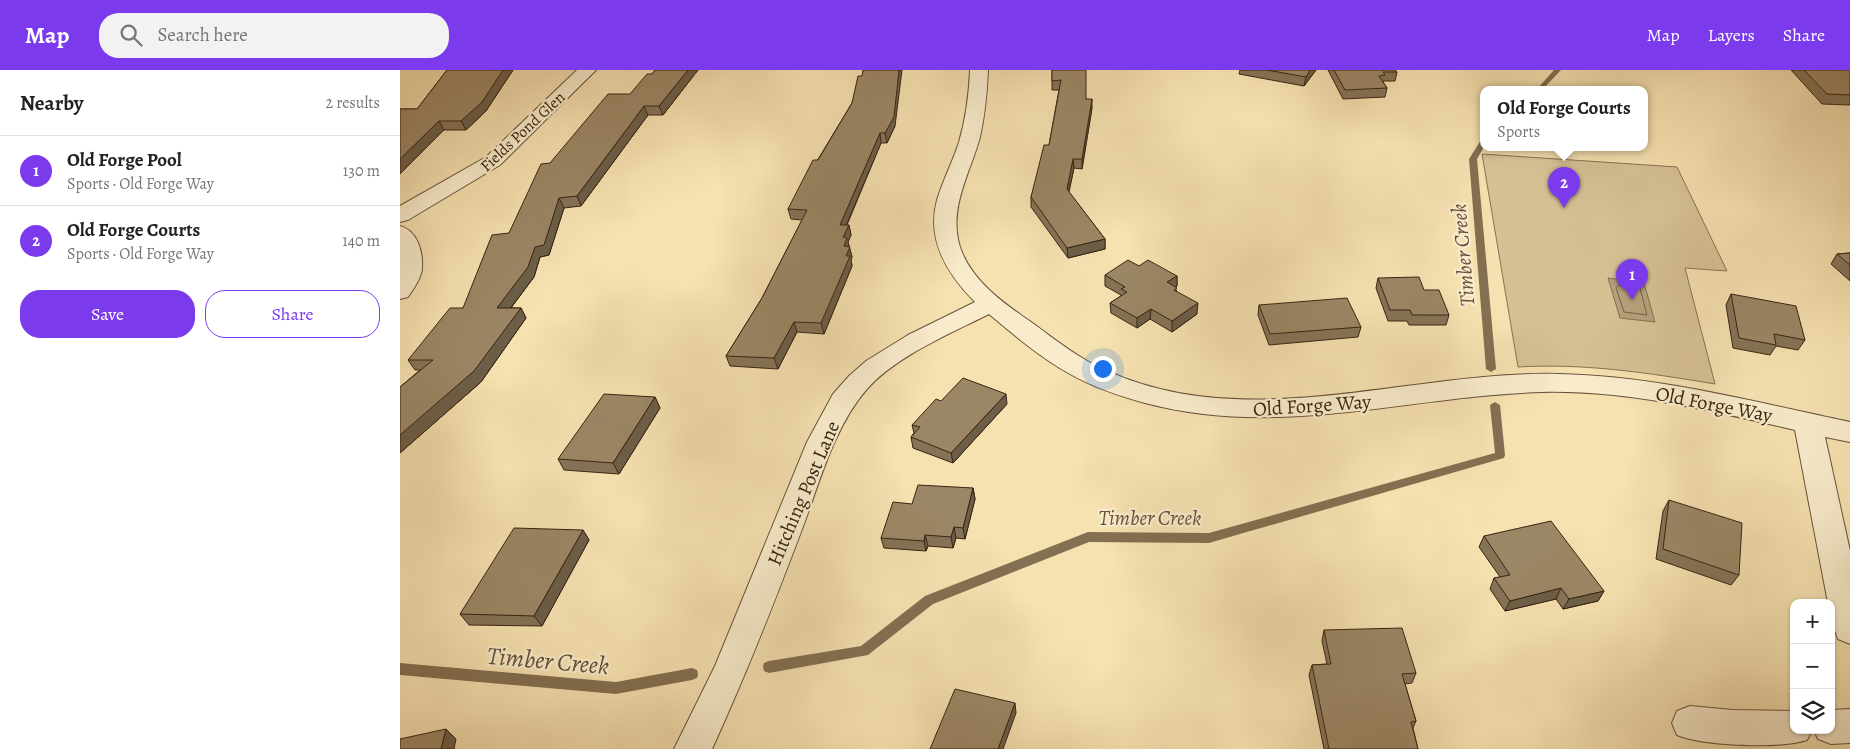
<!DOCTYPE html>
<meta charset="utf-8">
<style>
:root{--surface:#fff;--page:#f2f2f2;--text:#222;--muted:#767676;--line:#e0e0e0;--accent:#7c3aed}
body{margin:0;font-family:Alegreya,serif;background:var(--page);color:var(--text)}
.controls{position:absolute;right:15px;bottom:15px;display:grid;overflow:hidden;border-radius:10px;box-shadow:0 1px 4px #0004}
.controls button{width:45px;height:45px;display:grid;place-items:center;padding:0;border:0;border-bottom:1px solid var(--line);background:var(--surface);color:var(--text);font:25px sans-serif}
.you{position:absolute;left:702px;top:298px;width:18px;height:18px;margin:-12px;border:4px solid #fff;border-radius:50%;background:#1a73e8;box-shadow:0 0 0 8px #1a73e833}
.badge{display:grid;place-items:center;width:32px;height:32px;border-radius:50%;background:var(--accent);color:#fff;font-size:16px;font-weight:700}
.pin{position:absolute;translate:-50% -41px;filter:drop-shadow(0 1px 2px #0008)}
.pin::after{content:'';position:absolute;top:26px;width:18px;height:15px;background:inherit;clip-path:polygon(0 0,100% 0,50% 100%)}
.popup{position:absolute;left:1080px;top:16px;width:168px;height:65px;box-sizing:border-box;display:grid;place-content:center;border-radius:10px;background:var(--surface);filter:drop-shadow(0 1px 4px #0005);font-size:16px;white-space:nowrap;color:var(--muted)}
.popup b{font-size:19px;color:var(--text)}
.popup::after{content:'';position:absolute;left:50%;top:100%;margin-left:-10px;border:10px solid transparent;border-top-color:var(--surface)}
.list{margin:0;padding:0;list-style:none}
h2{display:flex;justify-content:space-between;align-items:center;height:65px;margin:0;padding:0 20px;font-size:21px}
h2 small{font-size:16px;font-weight:400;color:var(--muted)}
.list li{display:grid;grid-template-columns:32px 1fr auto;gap:15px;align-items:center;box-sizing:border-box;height:70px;padding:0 20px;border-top:1px solid var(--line)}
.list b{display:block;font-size:19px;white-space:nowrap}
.list p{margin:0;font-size:16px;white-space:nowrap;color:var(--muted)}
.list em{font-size:16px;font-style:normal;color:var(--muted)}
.actions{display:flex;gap:10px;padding:15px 20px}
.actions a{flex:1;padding:11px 0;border:1px solid var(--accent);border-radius:20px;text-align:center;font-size:18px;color:var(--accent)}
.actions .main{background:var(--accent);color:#fff}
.icon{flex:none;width:28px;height:28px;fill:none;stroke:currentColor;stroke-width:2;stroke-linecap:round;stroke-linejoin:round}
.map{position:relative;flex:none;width:1450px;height:679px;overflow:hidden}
header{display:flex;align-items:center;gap:30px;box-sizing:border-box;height:70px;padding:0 25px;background:var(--accent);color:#fff}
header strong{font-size:24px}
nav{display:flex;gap:28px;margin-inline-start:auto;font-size:18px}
.search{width:350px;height:45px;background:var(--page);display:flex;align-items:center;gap:12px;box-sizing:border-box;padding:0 18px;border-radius:20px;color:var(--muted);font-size:19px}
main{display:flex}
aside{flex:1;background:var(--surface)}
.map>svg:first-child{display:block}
.green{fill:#d6c195;stroke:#877254}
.water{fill:#b5a17b;stroke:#836f51}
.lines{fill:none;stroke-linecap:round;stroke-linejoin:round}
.shore{stroke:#766247;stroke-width:1}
.stream{fill:#836f51;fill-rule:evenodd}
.street-casing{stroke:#68533a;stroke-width:2}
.street{fill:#f9eccc;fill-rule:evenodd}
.wall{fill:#857357;stroke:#382413}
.shaded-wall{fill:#6c5e47;stroke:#382413}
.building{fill:#9b8665;stroke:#382413}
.labels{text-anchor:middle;stroke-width:4.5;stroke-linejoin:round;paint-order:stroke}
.far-street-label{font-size:16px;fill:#382413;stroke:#f9eccc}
.street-label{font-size:20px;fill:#382413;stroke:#f9eccc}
.water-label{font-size:21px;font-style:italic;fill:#645037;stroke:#f9eccc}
.near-water-label{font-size:25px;font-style:italic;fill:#645037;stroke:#f9eccc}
</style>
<header>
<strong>Map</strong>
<div class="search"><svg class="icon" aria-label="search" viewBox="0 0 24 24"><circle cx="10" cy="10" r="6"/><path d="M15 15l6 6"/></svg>Search here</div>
<nav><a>Map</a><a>Layers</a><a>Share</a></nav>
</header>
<main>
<aside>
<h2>Nearby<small>2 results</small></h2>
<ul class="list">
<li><span class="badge">1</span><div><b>Old Forge Pool</b><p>Sports · Old Forge Way</p></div><em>130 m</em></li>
<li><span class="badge">2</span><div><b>Old Forge Courts</b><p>Sports · Old Forge Way</p></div><em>140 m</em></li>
</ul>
<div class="actions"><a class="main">Save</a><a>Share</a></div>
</aside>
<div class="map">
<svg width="1450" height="679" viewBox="0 0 1450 679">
<rect width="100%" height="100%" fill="#f6e1b0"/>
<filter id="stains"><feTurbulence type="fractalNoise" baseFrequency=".004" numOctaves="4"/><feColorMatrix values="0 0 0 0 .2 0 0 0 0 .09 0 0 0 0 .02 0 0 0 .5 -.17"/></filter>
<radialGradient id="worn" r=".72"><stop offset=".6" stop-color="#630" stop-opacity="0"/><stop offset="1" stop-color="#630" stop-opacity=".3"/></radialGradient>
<path class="green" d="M 1082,84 L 1277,97 L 1327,201 L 1285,198 L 1315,314 C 1249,303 1185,293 1118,297 Z"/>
<path class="water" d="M 1208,208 L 1244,213 L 1255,252 L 1220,248 Z"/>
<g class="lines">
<path class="shore" d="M 1219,215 L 1240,218 L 1247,245 L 1224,242 L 1216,218 Z"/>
<path class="stream" d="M 1154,0 L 1161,0 L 1143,19 L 1137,19 Z
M 1081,70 L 1084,70 L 1084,77 L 1077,89 L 1096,299 L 1091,302 L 1086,299 L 1069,89 Z
M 1095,332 L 1100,335 L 1105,385 L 1104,388 L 809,473 L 689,472 L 533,534 L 468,585 L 369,603 L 364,601 L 363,597 L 364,593 L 369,591 L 461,576 L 525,526 L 688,462 L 809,463 L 1095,383 L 1090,335 Z
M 0,593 L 216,612 L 292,598 L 297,600 L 298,604 L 297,608 L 292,610 L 216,624 L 0,605 Z"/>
<defs>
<path id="street" d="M 177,0 L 196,0 L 100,95 L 8,150 L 0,152 L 0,136 L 86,87 Z
M 570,0 L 588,0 C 587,23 585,45 580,67 C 570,104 548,138 560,177 C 572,213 608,236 638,257 C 654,269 671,282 689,292 C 837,371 1004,300 1159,304 C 1258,306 1354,332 1450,352 L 1450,372 L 1425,367 L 1450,481 L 1450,574 L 1438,569 L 1431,550 L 1431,533 L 1428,533 L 1395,360 C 1313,341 1227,320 1142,322 C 1006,326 880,369 745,333 C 719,326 693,317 670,304 C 641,288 614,265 589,244 C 550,264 496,286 467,319 C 433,358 419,415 401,462 C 373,536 345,607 312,679 L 274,679 L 315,596 L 407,372 L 433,324 L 449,306 L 466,291 L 508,265 L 575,232 C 547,204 526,170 537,130 C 543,110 553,91 559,72 C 566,48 569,24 570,0 Z
M 0,156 C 18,161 23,182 22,198 C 22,207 13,220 8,227 L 0,229 Z
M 1290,636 L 1333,640 L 1394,641 L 1394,660 L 1412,660 L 1407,670 C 1380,679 1304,676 1277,665 L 1272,653 L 1277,641 Z
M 1450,639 L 1450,673 L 1431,674 L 1418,669 L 1414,660 L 1431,660 L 1431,640 Z"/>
</defs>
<use href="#street" class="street-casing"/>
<use href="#street" class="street"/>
</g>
<path class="wall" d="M 47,0 L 113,0 L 86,41 L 66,60 L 44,60 L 0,104 L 0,39 L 17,39 Z
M 255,0 L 298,0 L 263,45 L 248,45 L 181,136 L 164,138 L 149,185 L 140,187 L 134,207 L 111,238 L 121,238 L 126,248 L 81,312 L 0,383 L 0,317 L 20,300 L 15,300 L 8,290 L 63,238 L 109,163 L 150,93 L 230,24 L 252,4 Z
M 652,0 L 687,29 L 692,38 L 682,99 L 674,98 L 669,122 L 705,169 L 705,179 L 668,188 L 631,137 L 631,127 L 649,75 L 659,20 L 652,20 Z
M 840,0 L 916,0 L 904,16 L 839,4 Z
M 928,0 L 995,0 L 997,2 L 995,11 L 984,11 L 983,12 L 987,18 L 985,27 L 943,29 Z
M 1391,0 L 1450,0 L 1450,35 L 1422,34 Z
M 462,6 L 495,56 L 487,73 L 481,73 L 447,155 L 449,155 L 451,165 L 448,172 L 452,187 L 451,190 L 452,196 L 424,264 L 397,262 L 378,299 L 330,296 L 326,286 L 362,228 L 402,150 L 391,149 L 388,139 L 452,33 Z
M 1450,183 L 1450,211 L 1431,194 L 1437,184 Z
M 739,196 L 777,206 L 777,216 L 775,217 L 777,222 L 797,244 L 772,262 L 750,249 L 737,258 L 711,243 L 710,233 L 721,226 L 721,225 L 705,216 L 705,205 Z
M 978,208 L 1024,220 L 1049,245 L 1046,255 L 1009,255 L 1007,251 L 988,251 L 976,218 Z
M 1331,224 L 1405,270 L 1398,280 L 1376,276 L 1370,285 L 1333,278 L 1326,235 Z
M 859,235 L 961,257 L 958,267 L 869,275 L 858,245 Z
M 255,327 L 260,338 L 219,404 L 164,400 L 158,389 Z
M 541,331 L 607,334 L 553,393 L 513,378 L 511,367 L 514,363 L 512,355 Z
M 573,418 L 575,429 L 565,469 L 556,468 L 553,478 L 528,476 L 526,481 L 484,478 L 481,468 L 512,434 Z
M 1269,430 L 1339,505 L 1331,515 L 1256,489 L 1263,441 Z
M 183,460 L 189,470 L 142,556 L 69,555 L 60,544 Z
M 1084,466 L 1204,521 L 1198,531 L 1163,539 L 1156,529 L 1105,541 L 1090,519 L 1094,508 L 1100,507 L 1079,477 Z
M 924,560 L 1016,603 L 1012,613 L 1005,614 L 1016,651 L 1013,658 L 1018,679 L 924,679 L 909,605 L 912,595 L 927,594 L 922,571 Z"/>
<path class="shaded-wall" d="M 103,0 L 113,0 L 86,41 L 66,60 L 61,51 Z
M 288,0 L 298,0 L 263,45 L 259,36 Z
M 499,0 L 502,0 L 495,56 L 487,73 L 485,63 Z
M 910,0 L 916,0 L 904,16 L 906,7 Z
M 692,29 L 692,38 L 682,99 L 682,89 Z
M 244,36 L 248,45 L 181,136 L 177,126 Z
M 39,51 L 44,60 L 0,104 L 0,89 Z
M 480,63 L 481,73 L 442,165 L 440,155 Z
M 673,89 L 674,98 L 667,129 L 667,119 Z
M 159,128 L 164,138 L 149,185 L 140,187 L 134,207 L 103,248 L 97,238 Z
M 449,155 L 451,165 L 448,172 L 452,187 L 451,190 L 452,196 L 424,264 L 421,253 L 444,176 L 443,167 Z
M 705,169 L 705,179 L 668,188 L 667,178 Z
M 777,206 L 777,216 L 766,223 L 767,212 Z
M 798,233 L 797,244 L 772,262 L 772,251 Z
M 121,238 L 126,248 L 81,312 L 0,383 L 0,365 Z
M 751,239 L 750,249 L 737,258 L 737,248 Z
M 394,252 L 397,262 L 378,299 L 374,288 Z
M 606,324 L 607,334 L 553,393 L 551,383 Z
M 255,327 L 260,338 L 219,404 L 213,393 Z
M 573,418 L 575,429 L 565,469 L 563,458 Z
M 554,457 L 556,468 L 553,478 L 551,467 Z
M 183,460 L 189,470 L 142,556 L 134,546 Z
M 525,465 L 528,476 L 526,481 L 524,471 Z
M 1161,518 L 1156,529 L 1105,541 L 1110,531 Z
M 1204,521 L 1198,531 L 1163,539 L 1169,529 Z
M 615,633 L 616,643 L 603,679 L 598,679 Z
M 46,659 L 56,669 L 54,679 L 41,679 Z"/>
<path class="building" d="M 47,0 L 103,0 L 82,32 L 61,51 L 39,51 L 0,89 L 0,39 L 17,39 Z
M 255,0 L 288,0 L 259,36 L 244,36 L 177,126 L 159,128 L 144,175 L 135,177 L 128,197 L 97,238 L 121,238 L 74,301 L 0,365 L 0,317 L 33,290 L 8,290 L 50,238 L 63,238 L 92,165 L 109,163 L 141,94 L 150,93 L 208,24 L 230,24 L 247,4 L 252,4 Z
M 463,0 L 499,0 L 494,47 L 485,63 L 480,63 L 440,155 L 449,155 L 443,167 L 447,168 L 444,176 L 450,177 L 446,186 L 450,186 L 421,253 L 394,252 L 374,288 L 326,286 L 362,228 L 407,140 L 388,139 L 413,90 L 418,90 L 452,33 L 458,6 L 462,6 Z
M 652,0 L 686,0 L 686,29 L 692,29 L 682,89 L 673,89 L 667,119 L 705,169 L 667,178 L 631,127 L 644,75 L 649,75 L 661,10 L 652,11 Z
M 867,0 L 910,0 L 906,7 Z
M 934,0 L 995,0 L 997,2 L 983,2 L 985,5 L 979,6 L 987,18 L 945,20 Z
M 1404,0 L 1450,0 L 1450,25 L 1427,24 Z
M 1450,183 L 1450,195 L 1437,184 Z
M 728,190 L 739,196 L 748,190 L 777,206 L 767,212 L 777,218 L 774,220 L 798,233 L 772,251 L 751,239 L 737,248 L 710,233 L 727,222 L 721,219 L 725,217 L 705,205 Z
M 1019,207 L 1024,220 L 1039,220 L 1049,245 L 1012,245 L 1010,240 L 990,240 L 978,208 Z
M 1331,224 L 1396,236 L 1405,270 L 1374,264 L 1376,275 L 1339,268 Z
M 947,228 L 961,257 L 870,264 L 859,235 Z
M 563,308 L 606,324 L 551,383 L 511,367 L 520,357 L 512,355 L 536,329 L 541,331 Z
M 204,324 L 255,327 L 213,393 L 158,389 Z
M 518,415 L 573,418 L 563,458 L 554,457 L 551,467 L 525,465 L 524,471 L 481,468 L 493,432 L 512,434 Z
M 1269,430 L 1342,453 L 1339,505 L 1263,479 Z
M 1151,451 L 1204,521 L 1169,529 L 1161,518 L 1110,531 L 1094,508 L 1110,505 L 1084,466 Z
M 114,458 L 183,460 L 134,546 L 60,544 Z
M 1002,558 L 1016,603 L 1002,604 L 1016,651 L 1011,652 L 1018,679 L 929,679 L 912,595 L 931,594 L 924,560 Z
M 555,619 L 615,633 L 598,679 L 530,679 Z
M 46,659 L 41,679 L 0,679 L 0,669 Z"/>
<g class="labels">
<g class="far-street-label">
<text transform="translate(122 61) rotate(-43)" y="6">Fields Pond Glen</text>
</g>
<g class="street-label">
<text transform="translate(1314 334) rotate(11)" y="7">Old Forge Way</text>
<text transform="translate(912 335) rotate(-4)" y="7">Old Forge Way</text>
<text transform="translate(403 423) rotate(-67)" y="7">Hitching Post Lane</text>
</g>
<g class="water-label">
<text transform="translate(1063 185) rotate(-95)" y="7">Timber Creek</text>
<text x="750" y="455">Timber Creek</text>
</g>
<g class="near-water-label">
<text transform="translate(148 590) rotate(5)" y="9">Timber Creek</text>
</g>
</g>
<rect width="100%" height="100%" filter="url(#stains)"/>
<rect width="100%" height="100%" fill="url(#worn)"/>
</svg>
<div class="controls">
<button>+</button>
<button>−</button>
<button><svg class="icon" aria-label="layers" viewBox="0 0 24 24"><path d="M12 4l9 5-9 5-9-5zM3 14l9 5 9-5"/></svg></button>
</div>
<div class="you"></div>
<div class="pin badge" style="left:1232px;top:230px">1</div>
<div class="pin badge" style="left:1164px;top:138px">2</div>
<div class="popup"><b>Old Forge Courts</b>Sports</div>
</div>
</main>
